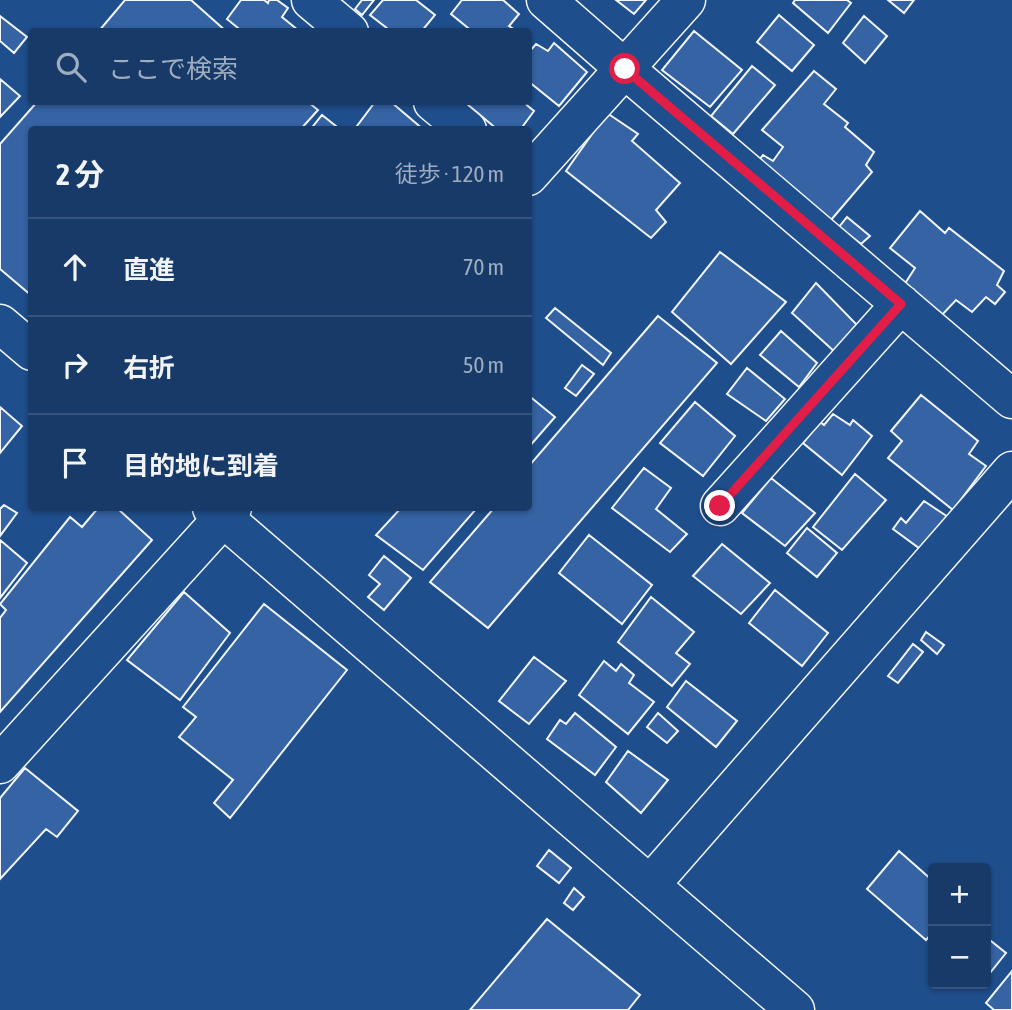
<!DOCTYPE html>
<html lang="ja">
<meta charset="utf-8">
<style>
:root{--surface:#173a69;--page:#20416f;--text:#f1f3f6;--muted:#9eadc0;--line:#36547d}
body{margin:0;font-family:"Asap Condensed","Noto Sans JP",sans-serif;background:var(--page);color:var(--text)}
.controls{position:absolute;right:21px;bottom:21px;display:grid;overflow:hidden;border-radius:7px;box-shadow:0 2px 5px #0004}
.controls button{width:63px;height:63px;display:grid;place-items:center;padding:0;border:0;border-bottom:2px solid var(--line);background:var(--surface);color:var(--text);font:35px sans-serif}
.stop{position:absolute;width:21px;height:21px;margin:-16px;border:5px solid #e11d48;border-radius:50%;background:#fff}
.stop.end{background:#e11d48;border-color:#fff;box-shadow:0 2px 7px #0008}
.list{margin:0;padding:0;list-style:none}
h2{display:flex;justify-content:space-between;align-items:center;height:91px;margin:0;padding:0 28px;font-size:30px}
h2 small{font-size:23px;font-weight:400;color:var(--muted)}
.list li{display:grid;grid-template-columns:46px 1fr auto;gap:21px;align-items:center;box-sizing:border-box;height:98px;padding:0 28px;border-top:2px solid var(--line)}
.list b{display:block;font-size:26px;white-space:nowrap}
.list em{font-size:23px;font-style:normal;color:var(--muted)}
.icon{flex:none;width:38px;height:38px;fill:none;stroke:currentColor;stroke-width:2;stroke-linecap:round;stroke-linejoin:round}
.map{position:relative;flex:none;width:1012px;height:1010px;overflow:hidden}
.search{position:absolute;background:var(--surface);box-shadow:0 2px 5px #0004;left:28px;top:28px;width:504px;height:77px;display:flex;align-items:center;gap:18px;box-sizing:border-box;padding:0 24px;border-radius:7px;color:var(--muted);font-size:26px}
.panel{position:absolute;background:var(--surface);box-shadow:0 2px 5px #0004;left:28px;top:126px;width:504px;height:385px;border-radius:7px}
.map>svg:first-child{display:block}
.building{fill:#3563a3;stroke:#f2f6ff;stroke-width:2}
.lines{fill:none;stroke-linecap:round;stroke-linejoin:round}
.minor-casing{stroke:#f2f6ff;stroke-width:41}
.minor{stroke:#1f4e8c;stroke-width:38}
.route{stroke:#e11d48;stroke-width:9}
</style>
<div class="map">
<svg width="1012" height="1010" viewBox="0 0 1012 1010">
<rect width="100%" height="100%" fill="#1f4e8c"/>
<path class="building" d="M 125,0 L 191,0 L 227,32 L 98,32 Z
M 241,0 L 264,0 L 268,3 L 269,0 L 277,0 L 288,8 L 282,17 L 298,30 L 243,32 L 227,19 Z
M 362,0 L 374,0 L 362,15 L 355,9 Z
M 383,0 L 416,0 L 435,15 L 421,32 L 392,32 L 370,15 Z
M 462,0 L 503,0 L 519,14 L 509,26 L 515,30 L 473,32 L 451,14 Z
M 616,0 L 646,0 L 634,14 Z
M 795,0 L 847,0 L 851,3 L 828,33 L 793,3 Z
M 888,0 L 914,0 L 904,13 Z
M 779,15 L 814,45 L 792,71 L 757,42 Z
M 0,16 L 27,37 L 14,53 L 0,41 Z
M 864,16 L 887,36 L 865,63 L 843,43 Z
M 694,31 L 742,70 L 710,107 L 662,70 Z
M 554,43 L 587,72 L 559,106 L 528,81 L 528,50 L 530,51 L 536,44 L 548,51 Z
M 752,66 L 775,85 L 733,134 L 711,116 Z
M 814,71 L 836,89 L 824,104 L 848,123 L 845,127 L 874,152 L 866,165 L 872,172 L 831,220 L 759,160 L 763,155 L 773,161 L 783,147 L 762,130 Z
M 0,79 L 20,96 L 0,117 Z
M 37,102 L 308,102 L 318,110 L 300,130 L 32,130 L 32,296 L 0,269 L 0,144 Z
M 375,102 L 391,102 L 424,130 L 354,130 Z
M 469,102 L 523,102 L 534,111 L 520,130 L 498,130 L 467,104 Z
M 607,113 L 638,134 L 632,141 L 680,183 L 656,210 L 666,222 L 651,238 L 566,171 Z
M 322,115 L 341,130 L 310,130 Z
M 920,211 L 945,233 L 949,228 L 1004,271 L 997,285 L 1005,292 L 995,304 L 986,297 L 972,312 L 956,300 L 942,315 L 904,285 L 915,268 L 890,248 Z
M 847,217 L 870,236 L 861,244 L 839,227 Z
M 720,252 L 786,302 L 731,364 L 672,312 Z
M 816,283 L 857,325 L 836,353 L 792,313 Z
M 555,308 L 611,353 L 603,365 L 546,318 Z
M 658,316 L 717,363 L 488,628 L 430,582 L 494,508 L 528,508 L 528,467 Z
M 781,331 L 817,363 L 799,387 L 760,355 Z
M 582,365 L 594,374 L 576,396 L 565,388 Z
M 747,368 L 785,399 L 766,421 L 727,394 Z
M 528,395 L 555,417 L 528,448 Z
M 921,395 L 978,441 L 969,454 L 986,466 L 953,510 L 888,458 L 902,441 L 891,431 Z
M 695,402 L 735,436 L 703,476 L 660,443 Z
M 0,407 L 22,426 L 0,453 Z
M 833,414 L 850,425 L 853,420 L 872,436 L 842,475 L 803,443 L 820,422 L 824,425 Z
M 644,468 L 671,488 L 656,509 L 687,534 L 670,552 L 612,508 Z
M 855,474 L 886,500 L 842,550 L 813,527 Z
M 771,478 L 815,513 L 785,546 L 742,513 Z
M 924,501 L 948,517 L 923,551 L 893,529 L 901,518 L 906,523 Z
M 4,505 L 17,513 L 0,536 L 0,509 Z
M 98,508 L 117,508 L 152,540 L 0,712 L 0,618 L 6,610 L 0,604 L 70,517 L 82,527 Z
M 401,508 L 477,508 L 423,570 L 376,535 Z
M 807,528 L 837,553 L 817,577 L 787,553 Z
M 589,535 L 652,585 L 622,624 L 559,573 Z
M 0,540 L 27,563 L 0,598 Z
M 722,544 L 770,583 L 741,614 L 693,576 Z
M 384,556 L 411,578 L 384,610 L 368,597 L 380,584 L 369,575 Z
M 775,590 L 828,633 L 802,666 L 749,623 Z
M 184,592 L 230,633 L 180,700 L 127,660 Z
M 651,597 L 694,632 L 676,653 L 690,664 L 672,686 L 618,642 Z
M 264,604 L 347,670 L 230,818 L 214,803 L 233,780 L 179,737 L 196,717 L 183,707 Z
M 926,632 L 944,645 L 937,654 L 921,640 Z
M 913,644 L 923,652 L 898,683 L 888,676 Z
M 534,657 L 566,681 L 529,724 L 499,701 Z
M 604,661 L 616,671 L 621,664 L 634,675 L 629,683 L 654,702 L 628,734 L 579,695 Z
M 686,681 L 737,721 L 716,747 L 667,707 Z
M 575,713 L 616,747 L 595,775 L 547,739 L 560,720 L 566,724 Z
M 658,713 L 678,731 L 667,743 L 647,727 Z
M 628,751 L 668,780 L 641,813 L 606,782 Z
M 25,768 L 78,811 L 57,837 L 46,829 L 0,879 L 0,798 Z
M 549,850 L 571,868 L 559,883 L 537,866 Z
M 899,851 L 933,881 L 933,932 L 926,940 L 867,889 Z
M 574,888 L 584,897 L 573,910 L 564,903 Z
M 547,919 L 640,995 L 628,1010 L 470,1010 Z
M 986,937 L 1006,953 L 986,978 Z
M 1012,971 L 1012,1010 L 994,1010 L 986,1003 Z"/>
<g class="lines">
<defs>
<path id="minor" d="M 311,0 L 349,32
M 546,0 L 625,69 L 1012,399
M 433,102 L 467,130
M 528,176 L 686,0
M 0,324 L 32,351
M 720,506 L 901,304
M 212,508 L 795,1010
M 0,764 L 232,508
M 650,885 L 1012,471"/>
</defs>
<use href="#minor" class="minor-casing"/>
<use href="#minor" class="minor"/>
</g>
<g class="lines">
<path class="route" d="M 625,69 L 901,304 L 720,506"/>
</g>
</svg>
<div class="controls">
<button>+</button>
<button>−</button>
</div>
<div class="stop" style="left:625px;top:69px"></div>
<div class="stop end" style="left:720px;top:506px"></div>
<div class="search"><svg class="icon" aria-label="search" viewBox="0 0 24 24"><circle cx="10" cy="10" r="6"/><path d="M15 15l6 6"/></svg>ここで検索</div>
<section class="panel">
<h2>2 分<small>徒歩 · 120 m</small></h2>
<ul class="list">
<li><svg class="icon" aria-label="ahead" viewBox="0 0 24 24"><path d="M12 20V5M6 11l6-6 6 6"/></svg><div><b>直進</b></div><em>70 m</em></li>
<li><svg class="icon" aria-label="right" viewBox="0 0 24 24"><path d="M7 20v-9h11M14 6l5 5-5 5"/></svg><div><b>右折</b></div><em>50 m</em></li>
<li><svg class="icon" aria-label="arrive" viewBox="0 0 24 24"><path d="M6 21V4h12l-3 4 3 4H6"/></svg><div><b>目的地に到着</b></div></li>
</ul>
</section>
</div>
